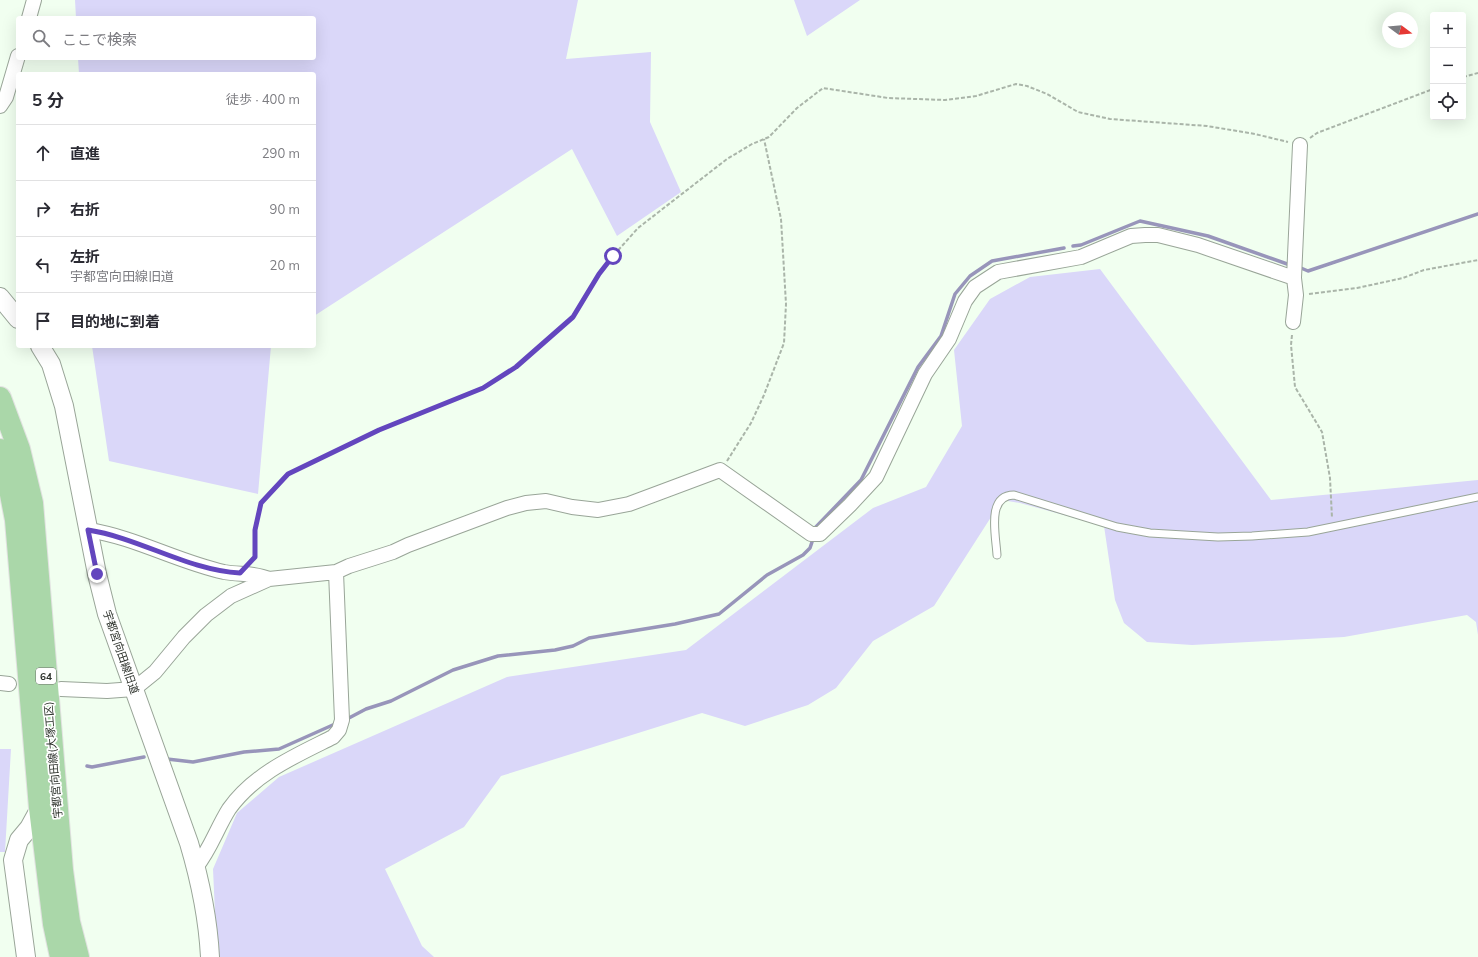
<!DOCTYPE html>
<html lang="ja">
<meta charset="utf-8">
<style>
:root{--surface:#fff;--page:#f7f7f7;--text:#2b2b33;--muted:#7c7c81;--line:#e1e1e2}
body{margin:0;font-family:Mulish,"Noto Sans JP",sans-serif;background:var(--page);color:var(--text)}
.controls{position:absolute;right:12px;top:12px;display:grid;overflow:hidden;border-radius:4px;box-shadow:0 4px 16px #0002}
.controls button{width:36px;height:36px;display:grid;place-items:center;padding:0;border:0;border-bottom:1px solid var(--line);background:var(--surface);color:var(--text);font:20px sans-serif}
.compass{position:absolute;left:1382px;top:12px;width:36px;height:36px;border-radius:50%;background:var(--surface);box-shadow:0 4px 16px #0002;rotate:106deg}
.stop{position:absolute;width:12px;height:12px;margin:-9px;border:3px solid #6346be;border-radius:50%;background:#fff}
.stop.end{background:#6346be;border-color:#fff;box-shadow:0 1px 4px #0008}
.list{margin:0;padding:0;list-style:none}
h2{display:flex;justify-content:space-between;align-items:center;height:52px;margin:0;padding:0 16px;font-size:17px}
h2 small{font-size:13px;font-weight:400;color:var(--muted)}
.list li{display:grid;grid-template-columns:26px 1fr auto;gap:12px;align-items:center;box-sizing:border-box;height:56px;padding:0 16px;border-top:1px solid var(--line)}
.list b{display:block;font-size:15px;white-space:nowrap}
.list p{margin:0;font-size:13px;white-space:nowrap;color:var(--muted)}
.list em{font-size:13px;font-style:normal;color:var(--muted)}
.icon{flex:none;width:22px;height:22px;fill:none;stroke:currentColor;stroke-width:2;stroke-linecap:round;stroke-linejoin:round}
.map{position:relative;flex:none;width:1478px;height:957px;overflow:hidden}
.search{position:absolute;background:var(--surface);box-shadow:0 4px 16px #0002;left:16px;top:16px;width:300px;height:44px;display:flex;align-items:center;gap:10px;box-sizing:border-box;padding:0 14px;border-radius:4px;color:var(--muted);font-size:15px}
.panel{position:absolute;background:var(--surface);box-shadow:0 4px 16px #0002;left:16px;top:72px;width:300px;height:276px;border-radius:4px}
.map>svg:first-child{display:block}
.green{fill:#dad7f9}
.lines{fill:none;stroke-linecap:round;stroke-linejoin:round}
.stream{stroke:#9895ba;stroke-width:3.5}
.service-casing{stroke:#99a598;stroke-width:9}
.minor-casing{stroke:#99a598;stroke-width:16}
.tertiary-casing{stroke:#99a598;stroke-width:20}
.primary-casing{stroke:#e2e2e1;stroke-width:24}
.path{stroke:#aab5a9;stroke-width:2;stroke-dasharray:4 2;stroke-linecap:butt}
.service{stroke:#fff;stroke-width:7}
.minor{stroke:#fff;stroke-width:14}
.tertiary{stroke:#fff;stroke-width:18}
.primary{stroke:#aad7a9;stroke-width:22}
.route{stroke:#6346be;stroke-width:5}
.labels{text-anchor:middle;stroke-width:3.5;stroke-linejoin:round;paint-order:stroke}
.shield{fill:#fff;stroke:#6c706b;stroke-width:1}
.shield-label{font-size:10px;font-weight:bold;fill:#2d322c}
.street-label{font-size:11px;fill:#2d322c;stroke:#fff}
</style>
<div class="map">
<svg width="1478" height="957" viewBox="0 0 1478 957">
<rect width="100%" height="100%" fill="#f1fff0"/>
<path class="green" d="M 75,0 L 578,0 L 566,59 L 651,52 L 650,122 L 681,192 L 617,236 L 572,149 L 314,316 L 314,74 L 79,74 L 78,58 L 314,58 L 314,18 L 76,18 Z
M 794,0 L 860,0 L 807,36 Z
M 1100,269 L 1271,500 L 1478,480 L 1478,635 L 1476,622 L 1467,615 L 1344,637 L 1192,645 L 1147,642 L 1124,623 L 1115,600 L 1104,526 L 1020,503 L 1002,500 L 934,606 L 873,641 L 836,688 L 808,705 L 745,726 L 702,713 L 501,776 L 464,827 L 385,869 L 422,946 L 434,957 L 217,957 L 213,869 L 237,813 L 279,777 L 507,677 L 686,650 L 873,508 L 926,487 L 962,426 L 954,350 L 990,299 L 1030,277 Z
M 92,346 L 271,346 L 258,494 L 109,461 Z
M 0,749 L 11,749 L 5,852 L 0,852 Z"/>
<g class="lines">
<path class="stream" d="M 1073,246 L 1081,245 L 1140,221 L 1208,236 L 1290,265
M 1301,268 L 1308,271 L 1478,214
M 813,530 L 861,480 L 918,367 L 941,336 L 955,294 L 970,276 L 992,261 L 1064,248
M 347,719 L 366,709 L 391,701 L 453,670 L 498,656 L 555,650 L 573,646 L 589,638 L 675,624 L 719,614 L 767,575 L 803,555 L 810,548 L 812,542
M 167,759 L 193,762 L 244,752 L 279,749 L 335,724
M 87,766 L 92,767 L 144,757"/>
<defs>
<path id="service" d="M 997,555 C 996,536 986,495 1014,495 L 1117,527 L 1150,533 L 1218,537 L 1252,536 L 1308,532 L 1478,497"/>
<path id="minor" d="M 29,18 L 34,0
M 0,106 L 6,97 L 18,56
M 1293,322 L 1296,295 L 1294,278 L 1300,145
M 88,530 C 135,537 178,562 224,572 C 240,575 253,572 269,579
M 0,683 L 9,684
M 61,689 L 107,691 L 134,689 L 155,672 L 184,637 L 206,615 L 231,596 L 269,579 L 336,572 L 349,566 L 393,552 L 408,545 L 507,508 L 526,503 L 546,501 L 572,507 L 598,510 L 629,504 L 720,470 L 811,534 L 820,534 L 850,505 L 876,477 L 925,374 L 949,339 L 965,301 L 975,287 L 998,272 L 1081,257 L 1131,236 L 1145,235 L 1158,235 L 1198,245 L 1294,278
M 196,867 C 210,850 217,828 229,809 C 255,773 295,756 333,737 L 339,730 L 342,720 L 336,572"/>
<path id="tertiary" d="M 0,297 L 18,319
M 40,346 L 51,364 L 64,406 L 97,574 L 107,614 L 189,843 C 200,880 208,918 210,957
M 26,957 L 13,860 L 19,840 L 29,828 L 40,808"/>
<path id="primary" d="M 0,398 L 19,449 L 32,503 L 62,870 L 69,922 L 78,957
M 0,450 L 6,469 L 16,520 L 40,808 L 54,924 L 61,957"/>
</defs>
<use href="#service" class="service-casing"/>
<use href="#minor" class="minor-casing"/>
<use href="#tertiary" class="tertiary-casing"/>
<use href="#primary" class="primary-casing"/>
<path class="path" d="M 1463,77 L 1478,73
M 1310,138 L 1317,133 L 1433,89
M 1309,294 L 1357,288 L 1403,278 L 1424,270 L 1478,260
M 1292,335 L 1291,345 L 1295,387 L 1322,432 L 1330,478 L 1332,518
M 727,461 L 751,423 L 764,395 L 784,343 L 786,304 L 781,219 L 764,139
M 250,562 L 255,557 L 255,530 L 261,503 L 288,475 L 379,430 L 483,388 L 516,367 L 573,317 L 599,274 L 613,256 L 638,228 L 727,159 L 752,144 L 769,137 L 797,108 L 823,88 L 888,98 L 945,100 L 976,96 L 1016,84 L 1027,86 L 1047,94 L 1078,112 L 1110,119 L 1207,126 L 1255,134 L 1288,142"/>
<use href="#service" class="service"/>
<use href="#minor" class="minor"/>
<use href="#tertiary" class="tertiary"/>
<use href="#primary" class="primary"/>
</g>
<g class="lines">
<path class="route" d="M 97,574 L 88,530 C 140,538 187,570 240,573 L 255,557 L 255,530 L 261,503 L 288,474 L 379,430 L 483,388 L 516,367 L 573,317 L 599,274 L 613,256"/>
</g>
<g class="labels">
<rect class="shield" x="36" y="668" width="20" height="16" rx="3"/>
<g class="shield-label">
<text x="46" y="680">64</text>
</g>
<g class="street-label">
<text transform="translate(121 652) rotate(71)" y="4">宇都宮向田線旧道</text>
<text transform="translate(53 760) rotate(-95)" y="4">宇都宮向田線(大塚工区)</text>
</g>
</g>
</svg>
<div class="controls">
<button>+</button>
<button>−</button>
<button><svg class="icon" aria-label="locate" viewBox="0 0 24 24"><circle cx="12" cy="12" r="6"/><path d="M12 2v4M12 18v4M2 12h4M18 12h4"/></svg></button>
</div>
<svg class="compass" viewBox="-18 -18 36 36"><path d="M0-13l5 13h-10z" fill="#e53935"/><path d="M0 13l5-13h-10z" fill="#7c7c81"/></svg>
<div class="stop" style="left:613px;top:256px"></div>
<div class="stop end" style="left:97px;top:574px"></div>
<div class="search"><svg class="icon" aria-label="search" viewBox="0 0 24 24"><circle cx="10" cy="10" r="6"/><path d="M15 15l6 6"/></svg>ここで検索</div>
<section class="panel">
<h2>5 分<small>徒歩 · 400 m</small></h2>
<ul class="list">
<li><svg class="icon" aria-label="ahead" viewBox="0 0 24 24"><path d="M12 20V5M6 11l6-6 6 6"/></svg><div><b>直進</b></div><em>290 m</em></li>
<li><svg class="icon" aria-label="right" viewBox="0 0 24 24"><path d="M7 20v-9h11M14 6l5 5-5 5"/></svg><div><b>右折</b></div><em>90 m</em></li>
<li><svg class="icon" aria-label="left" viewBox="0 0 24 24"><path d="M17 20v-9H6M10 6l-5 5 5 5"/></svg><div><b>左折</b><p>宇都宮向田線旧道</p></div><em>20 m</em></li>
<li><svg class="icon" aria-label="arrive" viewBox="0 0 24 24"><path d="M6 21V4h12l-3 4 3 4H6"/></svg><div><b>目的地に到着</b></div></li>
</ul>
</section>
</div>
